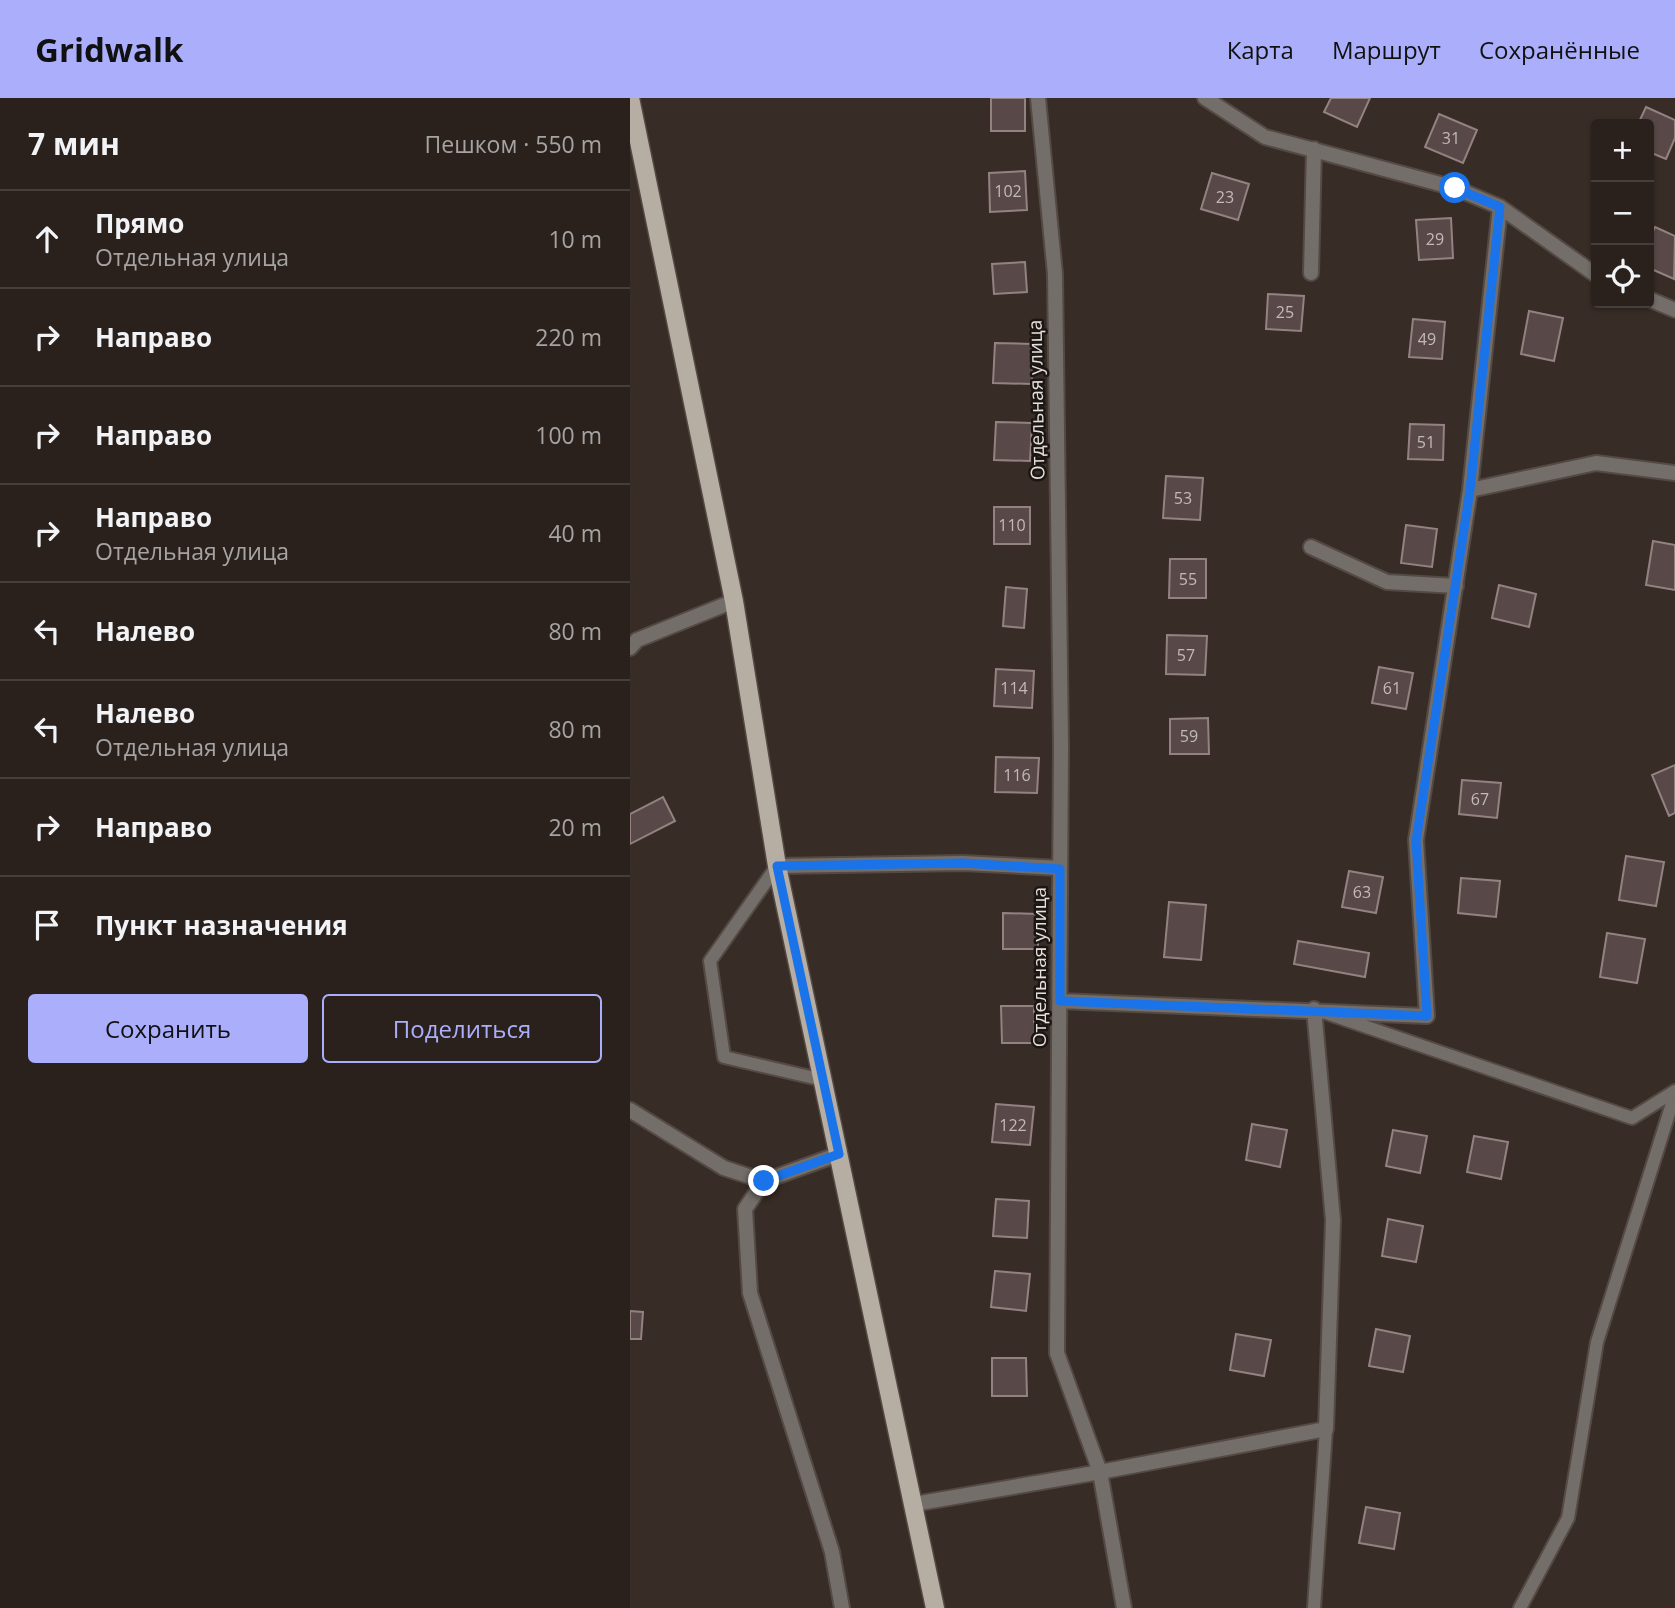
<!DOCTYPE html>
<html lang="ru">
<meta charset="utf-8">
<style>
:root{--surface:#2a211c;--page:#362e29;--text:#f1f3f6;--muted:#a5a3a3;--line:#463e3b;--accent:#abaffb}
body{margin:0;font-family:"Open Sans",sans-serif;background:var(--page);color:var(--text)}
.controls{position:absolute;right:21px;top:21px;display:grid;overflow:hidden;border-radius:7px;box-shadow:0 2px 5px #0004}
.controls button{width:63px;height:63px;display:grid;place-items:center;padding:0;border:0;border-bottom:2px solid var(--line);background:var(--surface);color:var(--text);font:35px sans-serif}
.stop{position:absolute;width:21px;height:21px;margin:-16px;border:5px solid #1a73e8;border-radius:50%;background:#fff}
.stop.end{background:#1a73e8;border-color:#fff;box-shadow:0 2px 7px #0008}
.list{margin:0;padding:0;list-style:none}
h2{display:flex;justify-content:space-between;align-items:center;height:91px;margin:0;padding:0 28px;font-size:30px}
h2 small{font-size:23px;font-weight:400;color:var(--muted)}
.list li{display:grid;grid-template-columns:46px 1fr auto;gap:21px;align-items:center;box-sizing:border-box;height:98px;padding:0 28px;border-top:2px solid var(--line)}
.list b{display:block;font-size:26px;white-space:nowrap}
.list p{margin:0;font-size:23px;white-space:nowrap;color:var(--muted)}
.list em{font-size:23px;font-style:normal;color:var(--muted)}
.actions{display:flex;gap:14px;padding:21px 28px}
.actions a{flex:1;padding:16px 0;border:2px solid var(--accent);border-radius:7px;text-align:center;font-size:24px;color:var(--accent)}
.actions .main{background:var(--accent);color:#111}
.icon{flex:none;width:38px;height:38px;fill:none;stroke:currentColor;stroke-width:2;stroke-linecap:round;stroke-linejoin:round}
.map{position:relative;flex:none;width:1045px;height:1510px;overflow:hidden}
header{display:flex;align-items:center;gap:42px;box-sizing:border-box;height:98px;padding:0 35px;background:var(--accent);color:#111}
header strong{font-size:33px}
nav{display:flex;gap:38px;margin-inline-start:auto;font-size:24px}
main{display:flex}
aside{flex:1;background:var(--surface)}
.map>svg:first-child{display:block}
.building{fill:#584948;stroke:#938281;stroke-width:2}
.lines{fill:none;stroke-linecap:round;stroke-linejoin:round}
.service-casing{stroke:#544943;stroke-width:16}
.minor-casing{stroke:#544943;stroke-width:18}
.primary-casing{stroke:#544943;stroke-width:21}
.service{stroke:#736e69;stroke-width:12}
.minor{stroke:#736e69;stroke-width:14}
.primary{stroke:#b6ada3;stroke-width:18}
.route{stroke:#1a73e8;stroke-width:9}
.labels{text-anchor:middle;stroke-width:5;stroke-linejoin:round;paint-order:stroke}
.number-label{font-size:16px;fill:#c3bab6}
.street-label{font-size:19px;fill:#e7dfdb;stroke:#1b1613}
</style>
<header>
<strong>Gridwalk</strong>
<nav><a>Карта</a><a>Маршрут</a><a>Сохранённые</a></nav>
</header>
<main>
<aside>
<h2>7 мин<small>Пешком · 550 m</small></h2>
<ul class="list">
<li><svg class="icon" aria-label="ahead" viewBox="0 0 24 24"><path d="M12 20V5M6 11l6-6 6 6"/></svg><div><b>Прямо</b><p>Отдельная улица</p></div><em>10 m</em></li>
<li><svg class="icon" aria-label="right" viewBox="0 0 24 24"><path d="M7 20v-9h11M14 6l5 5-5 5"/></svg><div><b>Направо</b></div><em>220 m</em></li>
<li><svg class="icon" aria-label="right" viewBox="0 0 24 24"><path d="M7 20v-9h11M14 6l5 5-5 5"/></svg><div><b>Направо</b></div><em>100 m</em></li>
<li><svg class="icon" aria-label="right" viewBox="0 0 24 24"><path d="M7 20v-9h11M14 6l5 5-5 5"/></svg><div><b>Направо</b><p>Отдельная улица</p></div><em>40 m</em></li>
<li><svg class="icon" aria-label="left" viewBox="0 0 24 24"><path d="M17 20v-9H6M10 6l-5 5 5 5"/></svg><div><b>Налево</b></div><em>80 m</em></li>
<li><svg class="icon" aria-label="left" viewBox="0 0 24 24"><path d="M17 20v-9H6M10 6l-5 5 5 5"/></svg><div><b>Налево</b><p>Отдельная улица</p></div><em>80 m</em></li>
<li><svg class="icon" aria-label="right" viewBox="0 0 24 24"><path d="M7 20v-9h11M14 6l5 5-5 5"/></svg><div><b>Направо</b></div><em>20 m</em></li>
<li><svg class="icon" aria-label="arrive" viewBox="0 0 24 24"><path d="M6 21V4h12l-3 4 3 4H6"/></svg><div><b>Пункт назначения</b></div></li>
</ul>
<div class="actions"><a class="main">Сохранить</a><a>Поделиться</a></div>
</aside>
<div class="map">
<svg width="1045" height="1510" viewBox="0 0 1045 1510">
<rect width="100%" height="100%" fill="#382c26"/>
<path class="building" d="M 361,0 L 395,0 L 395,33 L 361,33 Z
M 701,0 L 740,0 L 727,29 L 694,14 Z
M 1016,9 L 1045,22 L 1045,40 L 1036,61 L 1019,54 L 1019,26 L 1008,26 Z
M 809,16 L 847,32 L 833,65 L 795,49 Z
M 395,73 L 397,112 L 360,114 L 359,75 Z
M 582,75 L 619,86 L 608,122 L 571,111 Z
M 821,120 L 823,160 L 789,162 L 786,122 Z
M 1025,129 L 1045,138 L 1044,181 L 1019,170 L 1019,142 Z
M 395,164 L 397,194 L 364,196 L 362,166 Z
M 638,196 L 674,198 L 671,233 L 636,231 Z
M 899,213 L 933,220 L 924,263 L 891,256 Z
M 783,221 L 815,224 L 812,261 L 779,259 Z
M 365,245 L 403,246 L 402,286 L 363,285 Z
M 366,324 L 402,325 L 400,363 L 364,362 Z
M 780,326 L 814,327 L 813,362 L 778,361 Z
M 536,378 L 573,380 L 570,422 L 533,420 Z
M 364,409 L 400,409 L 400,446 L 364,446 Z
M 776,427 L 807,431 L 802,469 L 771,465 Z
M 1023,443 L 1045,447 L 1045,492 L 1016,487 Z
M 540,461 L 576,461 L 576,500 L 539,500 Z
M 869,487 L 906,496 L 899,529 L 862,520 Z
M 376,489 L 397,491 L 394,530 L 373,528 Z
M 537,537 L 577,538 L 575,577 L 536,576 Z
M 749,569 L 783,575 L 776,611 L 742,605 Z
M 366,571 L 404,573 L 402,610 L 364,608 Z
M 578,620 L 579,656 L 540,656 L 540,621 Z
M 366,659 L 409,660 L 407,695 L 365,694 Z
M 1045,667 L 1045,715 L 1039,718 L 1022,677 Z
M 832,682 L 871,685 L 867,720 L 829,716 Z
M 33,699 L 45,723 L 0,746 L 0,716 Z
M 996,758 L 1034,764 L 1026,808 L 989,802 Z
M 719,773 L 753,779 L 746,815 L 712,809 Z
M 831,780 L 870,783 L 866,819 L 828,815 Z
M 539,804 L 576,807 L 571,862 L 534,859 Z
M 373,815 L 408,816 L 408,851 L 373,851 Z
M 977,835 L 1015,841 L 1007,885 L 970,879 Z
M 668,843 L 739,855 L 735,879 L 664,866 Z
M 371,908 L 404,908 L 404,945 L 372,945 Z
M 366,1006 L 404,1009 L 400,1047 L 362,1044 Z
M 622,1026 L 657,1032 L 650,1069 L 616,1062 Z
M 763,1032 L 797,1038 L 790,1075 L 756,1068 Z
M 844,1038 L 878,1044 L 871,1081 L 837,1074 Z
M 366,1101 L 399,1103 L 397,1140 L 363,1138 Z
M 758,1121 L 793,1128 L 786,1164 L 752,1158 Z
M 365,1173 L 400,1176 L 396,1213 L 361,1209 Z
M 0,1213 L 13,1214 L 11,1241 L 0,1241 Z
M 746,1231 L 780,1238 L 773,1274 L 739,1268 Z
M 606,1236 L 641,1242 L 634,1278 L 600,1272 Z
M 362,1260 L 396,1260 L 397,1298 L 362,1298 Z
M 736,1409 L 770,1415 L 764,1451 L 729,1445 Z"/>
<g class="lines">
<defs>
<path id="service" d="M 147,768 L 80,863 L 94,959 L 193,982
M 699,916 L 1002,1020 L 1045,993
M 684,1510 L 696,1331
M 890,1510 L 938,1420 L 967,1244 L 1045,996"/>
<path id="minor" d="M 575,0 L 635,39 L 825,90 L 870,109 L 966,177
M 681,175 L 684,51
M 1019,201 L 1045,212
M 840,392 L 966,365 L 1045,375
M 681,449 L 757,484 L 826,488
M 0,550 L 7,542 L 104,503
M 147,768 L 333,765 L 430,770
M 430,903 L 797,918 L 786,742 L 840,392 L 870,109
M 0,1012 L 94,1070 L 134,1083
M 209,1056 L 134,1083 L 115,1111 L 120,1195 L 202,1454 L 212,1510
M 284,1406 L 470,1374 L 427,1255 L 431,648 L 425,176 L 408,0
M 494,1510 L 470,1374 L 696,1331 L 703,1122 L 684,911"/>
<path id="primary" d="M 0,0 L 104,503 L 147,768 L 305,1510"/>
</defs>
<use href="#service" class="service-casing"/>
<use href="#minor" class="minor-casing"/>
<use href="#primary" class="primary-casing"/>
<use href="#service" class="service"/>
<use href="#minor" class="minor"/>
<use href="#primary" class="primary"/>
</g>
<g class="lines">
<path class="route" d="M 134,1083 L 209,1056 L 147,768 L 333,765 L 430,771 L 430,903 L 797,918 L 786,743 L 840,392 L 870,109 L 825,90"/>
</g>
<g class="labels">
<g class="number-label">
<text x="821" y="46">31</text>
<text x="378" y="99">102</text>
<text x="595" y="105">23</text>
<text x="805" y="147">29</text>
<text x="655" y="220">25</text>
<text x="797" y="247">49</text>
<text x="796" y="350">51</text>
<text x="553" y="406">53</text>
<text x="382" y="433">110</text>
<text x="558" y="487">55</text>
<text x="556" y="563">57</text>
<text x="384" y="596">114</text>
<text x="762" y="596">61</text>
<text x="559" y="644">59</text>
<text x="387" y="683">116</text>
<text x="850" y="707">67</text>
<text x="732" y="800">63</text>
<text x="383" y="1033">122</text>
</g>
<g class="street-label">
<text transform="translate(406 302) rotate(-91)" y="7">Отдельная улица</text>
<text transform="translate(409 869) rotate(-90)" y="7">Отдельная улица</text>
</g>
</g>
</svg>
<div class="controls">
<button>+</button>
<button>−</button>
<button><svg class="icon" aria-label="locate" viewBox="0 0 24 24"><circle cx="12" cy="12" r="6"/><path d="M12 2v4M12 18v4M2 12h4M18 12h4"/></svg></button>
</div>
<div class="stop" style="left:825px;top:90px"></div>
<div class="stop end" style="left:134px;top:1083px"></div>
</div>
</main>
